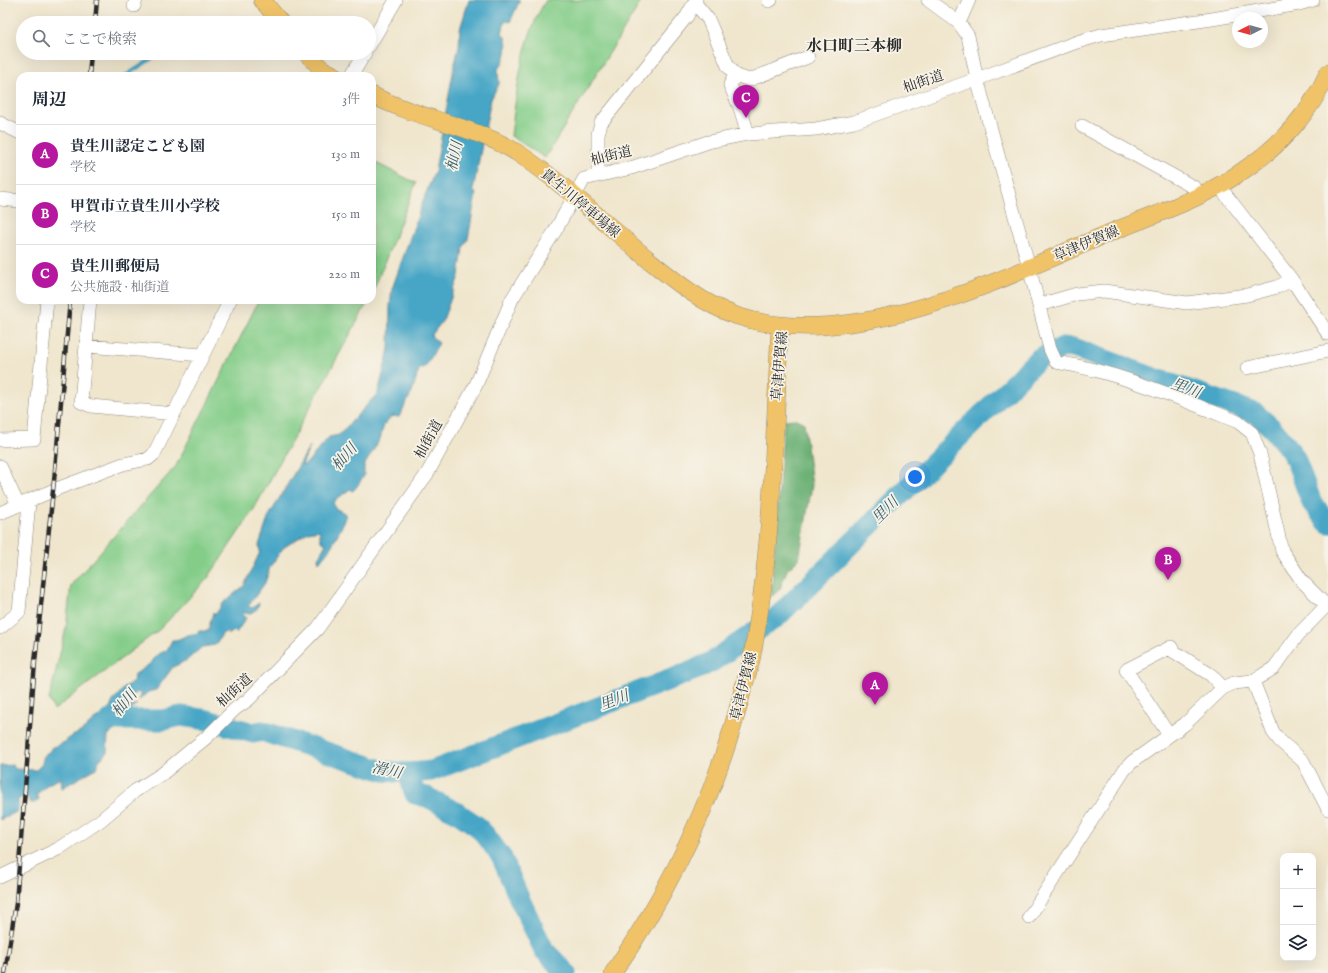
<!DOCTYPE html>
<html lang="ja">
<meta charset="utf-8">
<style>
:root{--surface:#fff;--page:#f2f2f3;--text:#1f2937;--muted:#747a83;--line:#e0e1e3;--accent:#b5179e}
body{margin:0;font-family:"IM FELL English","Noto Serif JP",serif;background:var(--page);color:var(--text)}
.controls{position:absolute;right:12px;bottom:12px;display:grid;overflow:hidden;border-radius:8px;box-shadow:0 4px 16px #0002}
.controls button{width:36px;height:36px;display:grid;place-items:center;padding:0;border:0;border-bottom:1px solid var(--line);background:var(--surface);color:var(--text);font:20px sans-serif}
.compass{position:absolute;left:1232px;top:12px;width:36px;height:36px;border-radius:50%;background:var(--surface);box-shadow:0 4px 16px #0002;rotate:264deg}
.you{position:absolute;left:915px;top:477px;width:14px;height:14px;margin:-10px;border:3px solid #fff;border-radius:50%;background:#1a73e8;box-shadow:0 0 0 6px #1a73e833}
.badge{display:grid;place-items:center;width:26px;height:26px;border-radius:50%;background:var(--accent);color:#fff;font-size:13px;font-weight:700}
.pin{position:absolute;translate:-50% -33px;filter:drop-shadow(0 1px 2px #0008)}
.pin::after{content:'';position:absolute;top:21px;width:14px;height:12px;background:inherit;clip-path:polygon(0 0,100% 0,50% 100%)}
.list{margin:0;padding:0;list-style:none}
h2{display:flex;justify-content:space-between;align-items:center;height:52px;margin:0;padding:0 16px;font-size:17px}
h2 small{font-size:13px;font-weight:400;color:var(--muted)}
.list li{display:grid;grid-template-columns:26px 1fr auto;gap:12px;align-items:center;box-sizing:border-box;height:60px;padding:0 16px;border-top:1px solid var(--line)}
.list b{display:block;font-size:15px;white-space:nowrap}
.list p{margin:0;font-size:13px;white-space:nowrap;color:var(--muted)}
.list em{font-size:13px;font-style:normal;color:var(--muted)}
.icon{flex:none;width:22px;height:22px;fill:none;stroke:currentColor;stroke-width:2;stroke-linecap:round;stroke-linejoin:round}
.map{position:relative;flex:none;width:1328px;height:973px;overflow:hidden}
.search{position:absolute;background:var(--surface);box-shadow:0 4px 16px #0002;left:16px;top:16px;width:360px;height:44px;display:flex;align-items:center;gap:10px;box-sizing:border-box;padding:0 14px;border-radius:22px;color:var(--muted);font-size:15px}
.panel{position:absolute;background:var(--surface);box-shadow:0 4px 16px #0002;left:16px;top:72px;width:360px;height:232px;border-radius:12px}
.map>svg:first-child{display:block}
.green{fill:#84cd89;stroke:#587c5a}
.forest{fill:#6bb075;stroke:#4b6e50}
.water{fill:#47a6c6;stroke:#396878}
.lines{fill:none;stroke-linecap:round;stroke-linejoin:round}
.stream{stroke:#47a6c6;stroke-width:3.5}
.river{stroke:#47a6c6;stroke-width:21}
.minor-casing{stroke:#8e887c;stroke-width:14}
.major-casing{stroke:#8e887c;stroke-width:18}
.minor{stroke:#fff;stroke-width:13}
.major{stroke:#f0c369;stroke-width:17}
.rail-casing{stroke:#2b2b2b;stroke-width:4.5}
.rail{stroke:#f7f3e8;stroke-width:3;stroke-dasharray:9;stroke-linecap:butt}
.labels{text-anchor:middle;stroke-width:3.5;stroke-linejoin:round;paint-order:stroke}
.street-label{font-size:14px;fill:#2b2b2b;stroke:#f7f3e8}
.water-label{font-size:15px;font-style:italic;fill:#365c69;stroke:#f7f3e8}
.quarter-label{font-size:16px;font-weight:bold;fill:#2b2b2b;stroke:#f7f3e8}
</style>
<div class="map">
<svg width="1328" height="973" viewBox="0 0 1328 973">
<rect width="100%" height="100%" fill="#f7f3e8"/>
<filter id="ink" filterUnits="userSpaceOnUse"><feTurbulence type="fractalNoise" baseFrequency=".025" numOctaves="2"/><feDisplacementMap in="SourceGraphic" scale="8" xChannelSelector="R" yChannelSelector="G"/><feConvolveMatrix kernelMatrix="1 2 1 2 8 2 1 2 1" color-interpolation-filters="sRGB"/></filter>
<filter id="wash" filterUnits="userSpaceOnUse"><feTurbulence type="fractalNoise" baseFrequency=".012" numOctaves="4" result="noise"/><feDisplacementMap in="SourceGraphic" scale="16" xChannelSelector="R" yChannelSelector="G"/><feGaussianBlur stdDeviation="0.9" result="paint"/><feColorMatrix in="noise" values="0 0 0 0 0 0 0 0 0 0 0 0 0 0 0 0 0 1.4 0 .05"/><feComposite in="paint" operator="in"/></filter>
<g filter="url(#wash)">
<rect width="100%" height="100%" fill="#f0e6cd"/>
<path class="green" d="M 546,0 L 642,0 L 545,158 L 511,136 C 517,90 521,40 546,0 Z
M 372,161 L 416,183 L 372,294 Z
M 259,300 L 369,300 L 254,509 L 208,578 L 160,629 L 54,710 L 49,700 L 66,628 L 71,585 L 176,466 Z"/>
<path class="forest" d="M 796,419 L 804,423 L 812,485 L 799,559 L 787,570 L 780,589 L 771,597 L 784,420 Z"/>
<path class="water" d="M 469,0 L 520,0 L 510,22 L 505,21 L 502,33 C 511,41 506,61 498,69 L 499,84 L 491,99 L 473,190 L 476,194 L 468,239 L 463,248 L 459,276 L 443,320 L 431,336 L 439,343 L 426,366 L 419,369 L 412,392 L 399,417 L 392,416 L 384,425 L 380,439 L 364,466 L 364,476 C 360,481 358,486 353,491 L 350,489 L 333,502 L 335,508 L 346,514 L 342,526 L 331,547 L 319,562 L 318,558 L 326,544 L 321,541 L 319,530 L 308,532 L 283,548 L 270,567 L 265,583 L 248,606 L 252,608 L 259,603 L 257,609 L 249,614 L 242,612 L 246,618 L 236,633 L 234,631 L 228,635 L 227,632 L 223,633 L 215,645 L 202,647 L 187,660 L 173,667 L 156,690 L 148,692 L 139,700 L 141,694 L 137,692 L 129,699 L 122,710 L 137,704 L 124,715 L 124,730 L 116,729 L 108,735 L 107,752 L 98,762 L 98,767 L 62,788 L 61,778 L 48,784 L 37,794 L 39,799 L 34,803 L 31,803 L 27,796 L 18,799 L 18,811 L 0,820 L 0,766 L 13,765 L 15,769 L 36,770 L 42,764 L 44,755 L 50,751 L 51,748 L 67,741 L 67,739 L 82,731 L 94,720 L 108,712 L 113,701 L 125,687 L 133,682 L 134,675 L 151,663 L 157,655 L 167,650 L 172,640 C 180,641 186,633 196,634 L 199,631 L 208,631 L 213,612 L 215,615 L 224,602 L 244,586 L 260,552 L 259,545 L 269,516 L 310,446 L 302,465 L 306,464 L 329,437 L 339,435 L 378,393 L 389,349 L 390,306 L 392,289 L 424,198 L 435,171 L 454,67 L 459,47 L 460,29 Z"/>
<g class="lines">
<path class="stream" d="M 125,76 L 156,56 L 171,53"/>
<path class="river" d="M 110,720 L 163,720 L 181,716 L 208,720 L 253,733 L 262,731 L 384,771 L 408,773 L 431,771 L 450,764 L 695,670 L 713,661 L 777,617 L 1038,359 L 1063,347 L 1074,348 L 1157,379 L 1255,413 L 1273,429 L 1287,446 L 1295,458 L 1312,503 L 1328,523
M 408,773 L 415,794 L 427,797 L 458,813 L 477,826 L 487,837 L 502,858 L 520,900 L 544,950 L 566,973"/>
</g>
</g>
<g filter="url(#ink)">
<g class="lines">
<defs>
<path id="minor" d="M 928,0 L 959,23 L 968,36 L 977,79 L 1029,267 L 1050,349 L 1056,362 C 1119,372 1179,398 1238,422 L 1252,433 L 1260,454 L 1282,551 L 1302,581 L 1328,607
M 769,1 L 771,0
M 695,3 L 708,19 L 728,66 L 735,75 L 730,85 L 740,108 L 748,134
M 134,6 L 136,0
M 959,23 L 969,0
M 369,46 L 396,0
M 735,75 L 749,80 L 808,57
M 351,76 L 365,53
M 0,123 L 20,133
M 1082,126 L 1195,188 L 1199,195
M 598,175 L 598,134 L 601,123 L 687,16 L 696,0
M 1219,186 L 1292,280 L 1328,334
M 0,199 L 20,201
M 90,300 L 81,402 L 91,406 L 174,414
M 1039,305 L 1077,294 L 1104,291 L 1187,303 L 1247,295 L 1277,287 L 1292,280
M 86,346 L 202,355
M 1247,368 L 1328,351
M 0,440 L 34,439 L 47,300
M 0,466 L 18,505
M 0,513 L 59,488 L 123,464 L 148,459 L 154,454 L 230,300
M 0,628 L 19,612 L 29,502
M 1253,681 L 1273,732 L 1280,741 L 1303,761 L 1328,809
M 1169,735 L 1126,670 L 1171,647 L 1173,651 L 1211,675 L 1223,688
M 0,877 L 58,849 L 101,820 L 135,791 L 162,774 L 208,736 L 235,709 L 248,700 L 318,628 L 427,474 L 476,385 L 512,299 L 555,231 L 584,179 L 631,168 L 708,142 L 748,134 L 816,129 L 854,122 L 977,79 L 1077,42 L 1101,35 L 1212,19 L 1299,4 L 1313,0
M 1029,917 L 1125,769 L 1132,762 L 1185,724 L 1223,688 L 1234,683 L 1253,681 L 1274,668 L 1298,635 L 1326,606"/>
<path id="major" d="M 262,0 L 281,23
M 306,53 L 322,69 L 336,76
M 372,95 C 418,119 472,125 516,152 C 564,183 605,224 649,260 C 676,282 703,304 737,316 C 853,354 1001,279 1107,234 C 1155,214 1209,197 1251,165 C 1284,142 1312,109 1328,73
M 613,973 C 672,887 718,790 743,689 C 746,678 750,667 752,656 C 773,547 774,435 780,325"/>
</defs>
<use href="#minor" class="minor-casing"/>
<use href="#major" class="major-casing"/>
<use href="#minor" class="minor"/>
<use href="#major" class="major"/>
<defs>
<path id="rail" d="M 95,23 L 97,0
M 89,76 L 91,53
M 5,973 L 16,903 L 35,662 L 54,481 L 70,300"/>
</defs>
<use href="#rail" class="rail-casing"/>
<use href="#rail" class="rail"/>
</g>
</g>
<g class="labels">
<g class="street-label">
<text transform="translate(923 81) rotate(-19)" y="5">杣街道</text>
<text transform="translate(611 155) rotate(-14)" y="5">杣街道</text>
<text transform="translate(581 203) rotate(40)" y="5">貴生川停車場線</text>
<text transform="translate(1086 243) rotate(-23)" y="5">草津伊賀線</text>
<text transform="translate(779 366) rotate(-85)" y="5">草津伊賀線</text>
<text transform="translate(428 439) rotate(-61)" y="5">杣街道</text>
<text transform="translate(743 686) rotate(-76)" y="5">草津伊賀線</text>
<text transform="translate(234 690) rotate(-42)" y="5">杣街道</text>
</g>
<g class="water-label">
<text transform="translate(454 156) rotate(-78)" y="5">杣川</text>
<text transform="translate(1186 388) rotate(20)" y="5">里川</text>
<text transform="translate(344 457) rotate(-49)" y="5">杣川</text>
<text transform="translate(885 510) rotate(-45)" y="5">里川</text>
<text transform="translate(614 700) rotate(-21)" y="5">里川</text>
<text transform="translate(124 703) rotate(-51)" y="5">杣川</text>
<text transform="translate(387 770) rotate(13)" y="5">滑川</text>
</g>
<g class="quarter-label">
<text x="854" y="51">水口町三本柳</text>
</g>
</g>
</svg>
<div class="controls">
<button>+</button>
<button>−</button>
<button><svg class="icon" aria-label="layers" viewBox="0 0 24 24"><path d="M12 4l9 5-9 5-9-5zM3 14l9 5 9-5"/></svg></button>
</div>
<svg class="compass" viewBox="-18 -18 36 36"><path d="M0-13l5 13h-10z" fill="#e53935"/><path d="M0 13l5-13h-10z" fill="#747a83"/></svg>
<div class="you"></div>
<div class="pin badge" style="left:875px;top:705px">A</div>
<div class="pin badge" style="left:1168px;top:580px">B</div>
<div class="pin badge" style="left:746px;top:118px">C</div>
<div class="search"><svg class="icon" aria-label="search" viewBox="0 0 24 24"><circle cx="10" cy="10" r="6"/><path d="M15 15l6 6"/></svg>ここで検索</div>
<section class="panel">
<h2>周辺<small>3件</small></h2>
<ul class="list">
<li><span class="badge">A</span><div><b>貴生川認定こども園</b><p>学校</p></div><em>130 m</em></li>
<li><span class="badge">B</span><div><b>甲賀市立貴生川小学校</b><p>学校</p></div><em>150 m</em></li>
<li><span class="badge">C</span><div><b>貴生川郵便局</b><p>公共施設 · 杣街道</p></div><em>220 m</em></li>
</ul>
</section>
</div>
